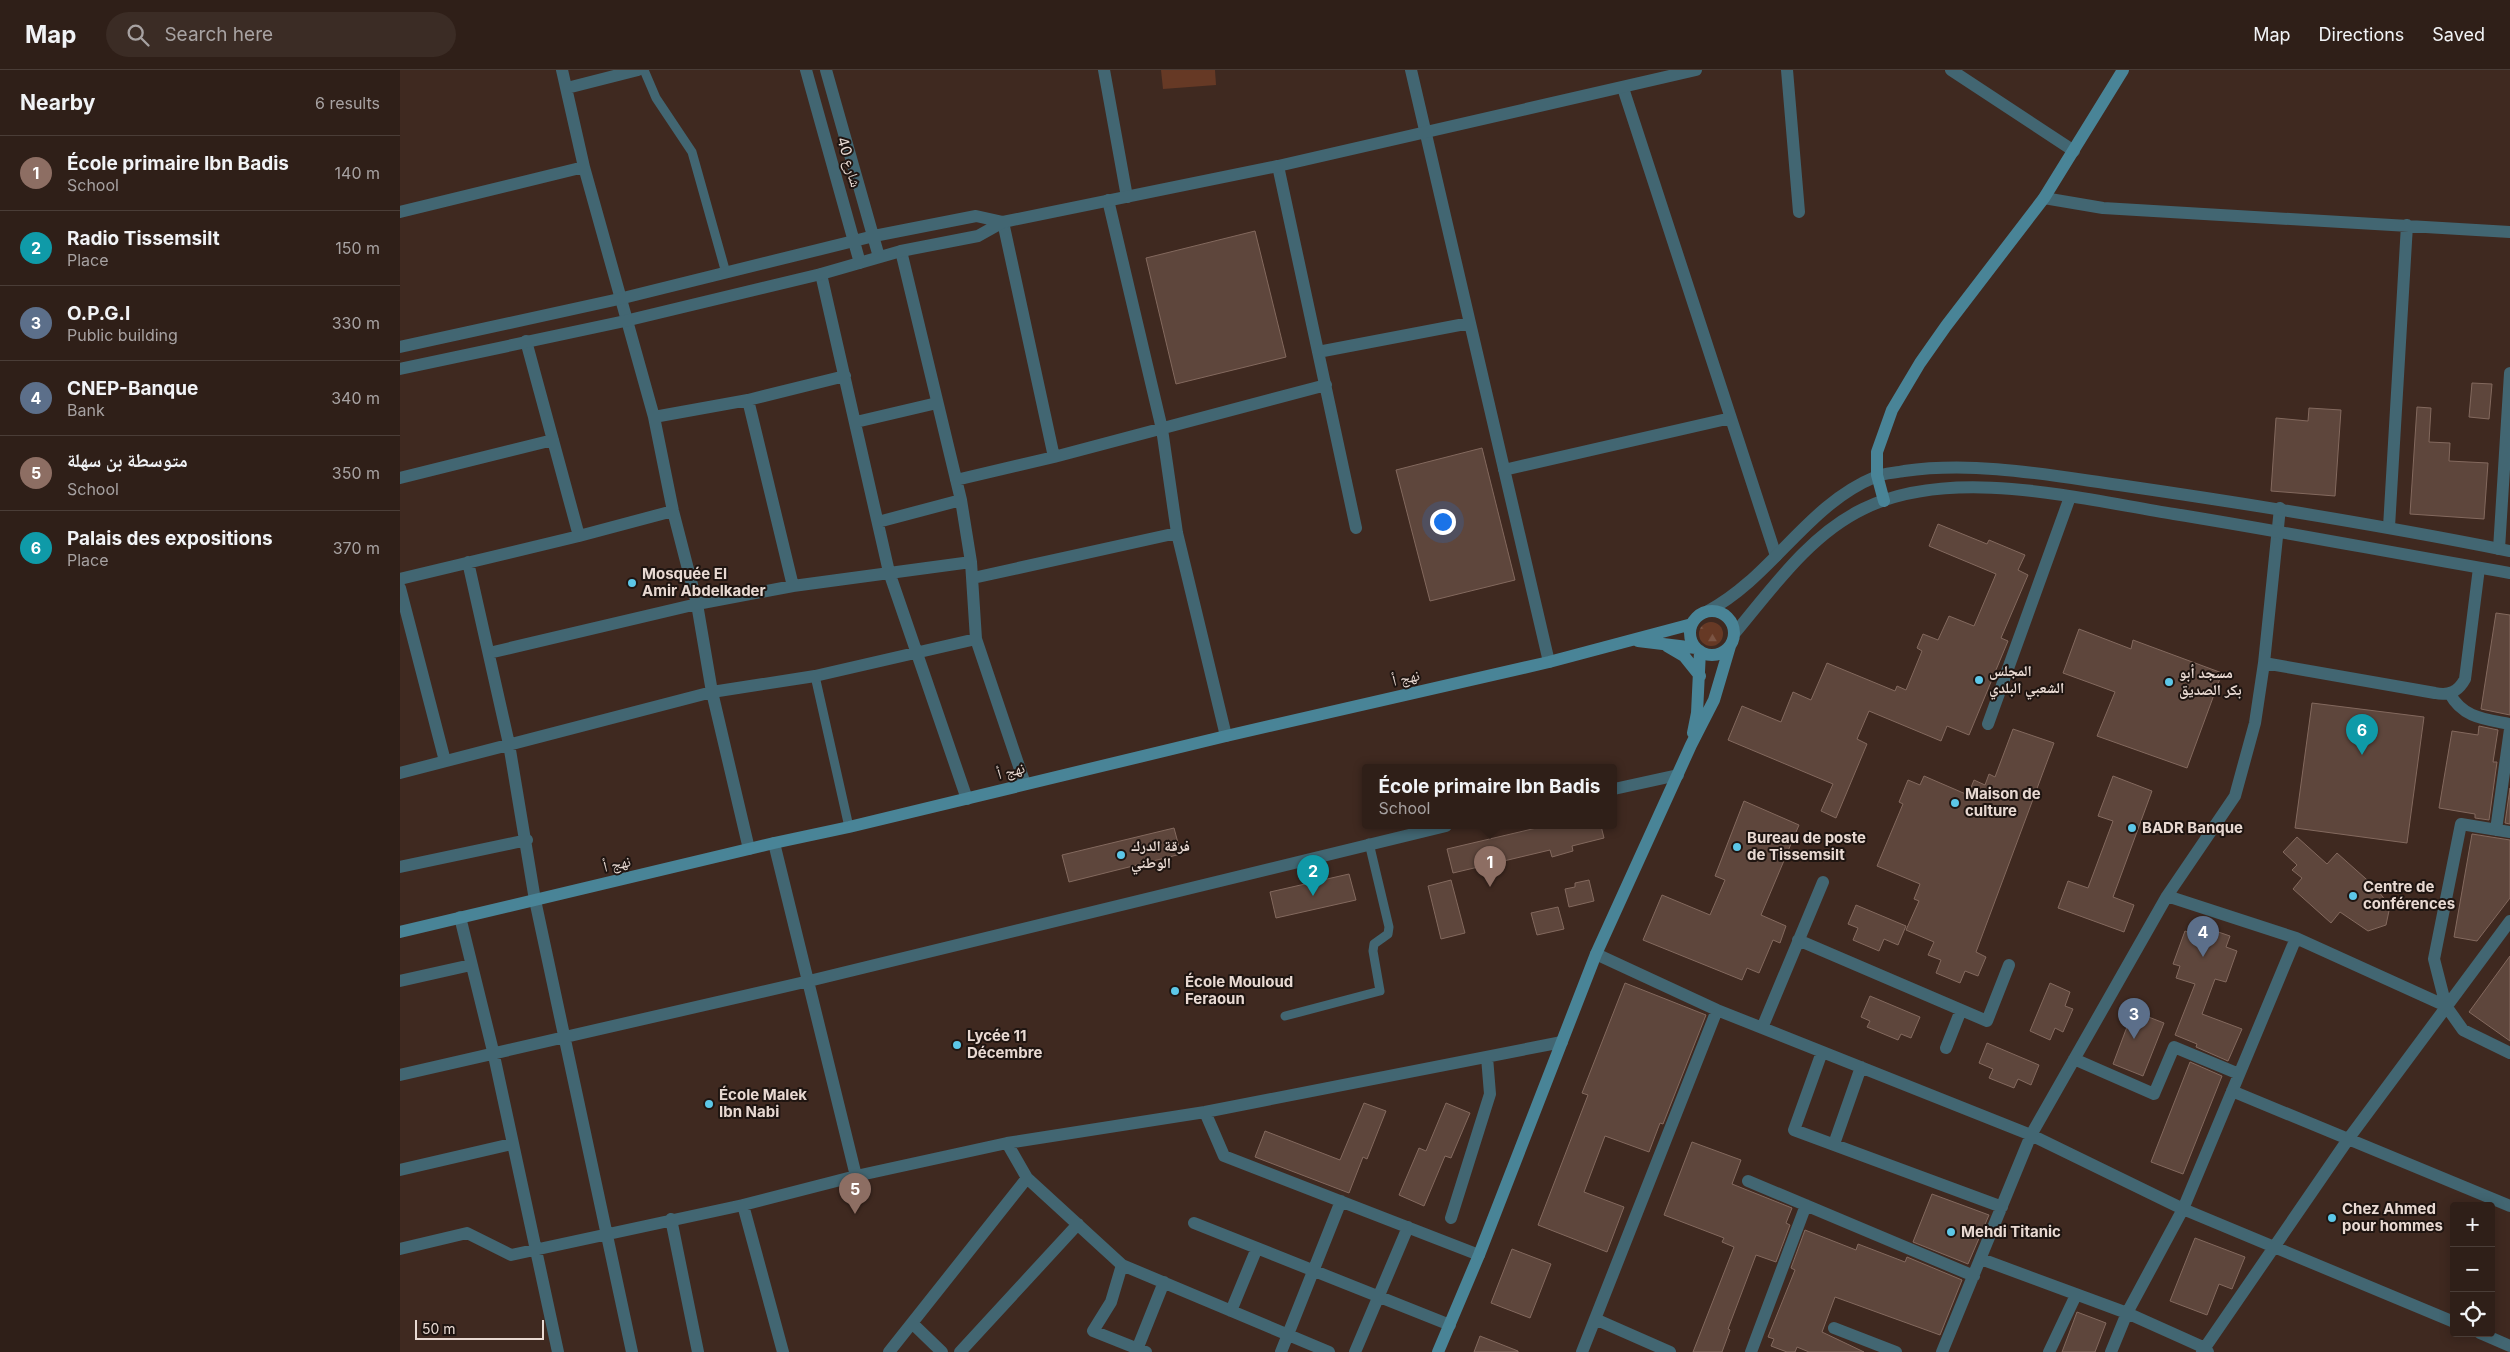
<!DOCTYPE html>
<meta charset="utf-8">
<style>
:root{--surface:#2f1f18;--page:#3b2c25;--text:#f1f3f6;--muted:#a7a2a2;--line:#4a3d37;--accent:#db2777}
body{margin:0;font-family:Inter,"Noto Naskh Arabic",sans-serif;background:var(--page);color:var(--text)}
.controls{position:absolute;right:15px;bottom:15px;display:grid;overflow:hidden;border-radius:5px;box-shadow:0 2px 12px #0003}
.controls button{width:45px;height:45px;display:grid;place-items:center;padding:0;border:0;border-bottom:1px solid var(--line);background:var(--surface);color:var(--text);font:25px sans-serif}
.scale{position:absolute;left:15px;bottom:12px;width:129px;box-sizing:border-box;padding-left:5px;border:2px solid #e8d9d2;border-top:0;font-size:14px;line-height:18px;white-space:nowrap;color:#e8d9d2;-webkit-text-stroke:4px #1f1511;paint-order:stroke}
.you{position:absolute;left:1042px;top:451px;width:18px;height:18px;margin:-12px;border:4px solid #fff;border-radius:50%;background:#1a73e8;box-shadow:0 0 0 8px #1a73e833}
.badge{display:grid;place-items:center;width:32px;height:32px;border-radius:50%;background:var(--accent);color:#fff;font-size:16px;font-weight:700}
.pin{position:absolute;translate:-50% -41px;filter:drop-shadow(0 1px 2px #0008)}
.pin::after{content:'';position:absolute;top:26px;width:18px;height:15px;background:inherit;clip-path:polygon(0 0,100% 0,50% 100%)}
.popup{position:absolute;left:962px;top:694px;width:255px;height:65px;box-sizing:border-box;display:grid;place-content:center;border-radius:5px;background:var(--surface);filter:drop-shadow(0 1px 4px #0005);font-size:16px;white-space:nowrap;color:var(--muted)}
.popup b{font-size:19px;color:var(--text)}
.popup::after{content:'';position:absolute;left:50%;top:100%;margin-left:-10px;border:10px solid transparent;border-top-color:var(--surface)}
.list{margin:0;padding:0;list-style:none}
h2{display:flex;justify-content:space-between;align-items:center;height:65px;margin:0;padding:0 20px;font-size:21px}
h2 small{font-size:16px;font-weight:400;color:var(--muted)}
.list li{display:grid;grid-template-columns:32px 1fr auto;gap:15px;align-items:center;box-sizing:border-box;height:75px;padding:0 20px;border-top:1px solid var(--line)}
.list b{display:block;font-size:19px;white-space:nowrap}
.list p{margin:0;font-size:16px;white-space:nowrap;color:var(--muted)}
.list em{font-size:16px;font-style:normal;color:var(--muted)}
.icon{flex:none;width:28px;height:28px;fill:none;stroke:currentColor;stroke-width:2;stroke-linecap:round;stroke-linejoin:round}
.map{position:relative;flex:none;width:2110px;height:1282px;overflow:hidden}
header{display:flex;align-items:center;gap:30px;box-sizing:border-box;height:70px;padding:0 25px;background:var(--surface);border-bottom:1px solid var(--line)}
header strong{font-size:24px}
nav{display:flex;gap:28px;margin-inline-start:auto;font-size:18px}
.search{width:350px;height:45px;background:var(--page);display:flex;align-items:center;gap:12px;box-sizing:border-box;padding:0 18px;border-radius:28px;color:var(--muted);font-size:19px}
main{display:flex}
aside{flex:1;background:var(--surface)}
.map>svg:first-child{display:block}
.forest{fill:url(#forest-firs)}
.garden{fill:#663925}
.building{fill:#5e463c;stroke:#83695e}
.lines{fill:none;stroke-linecap:round;stroke-linejoin:round}
.service{stroke:#426672;stroke-width:9}
.minor{stroke:#426672;stroke-width:12}
.tertiary{stroke:#426672;stroke-width:12}
.secondary{stroke:#498497;stroke-width:12}
.poi-dot{fill:#5cc7e8;stroke:#1f1511;stroke-width:2}
.labels{text-anchor:middle;stroke-width:4;stroke-linejoin:round;paint-order:stroke}
.street-label{font-size:15px;fill:#e8d9d2;stroke:#1f1511}
.poi-label{font-size:15px;font-weight:bold;fill:#e8d9d2;stroke:#1f1511;text-anchor:start}
</style>
<header>
<strong>Map</strong>
<div class="search"><svg class="icon" aria-label="search" viewBox="0 0 24 24"><circle cx="10" cy="10" r="6"/><path d="M15 15l6 6"/></svg>Search here</div>
<nav><a>Map</a><a>Directions</a><a>Saved</a></nav>
</header>
<main>
<aside>
<h2>Nearby<small>6 results</small></h2>
<ul class="list">
<li><span class="badge" style="background:#8d6e63">1</span><div><b>École primaire Ibn Badis</b><p>School</p></div><em>140 m</em></li>
<li><span class="badge" style="background:#0f9aa8">2</span><div><b>Radio Tissemsilt</b><p>Place</p></div><em>150 m</em></li>
<li><span class="badge" style="background:#5c6f8a">3</span><div><b>O.P.G.I</b><p>Public building</p></div><em>330 m</em></li>
<li><span class="badge" style="background:#5c6f8a">4</span><div><b>CNEP-Banque</b><p>Bank</p></div><em>340 m</em></li>
<li><span class="badge" style="background:#8d6e63">5</span><div><b>متوسطة بن سهلة</b><p>School</p></div><em>350 m</em></li>
<li><span class="badge" style="background:#0f9aa8">6</span><div><b>Palais des expositions</b><p>Place</p></div><em>370 m</em></li>
</ul>
</aside>
<div class="map">
<svg width="2110" height="1282" viewBox="0 0 2110 1282">
<defs>
<pattern id="forest-firs" width="22" height="20" patternUnits="userSpaceOnUse" patternTransform="scale(1.25)"><rect width="22" height="20" fill="#663925"/><path d="M5 1l3.5 6h-7zM16 11l3.5 6h-7z" fill="#7c5544"/></pattern>
</defs>
<rect width="100%" height="100%" fill="#3f2920"/>
<path class="forest" d="M1299 564a12 12 0 1 1 24 0a12 12 0 1 1-24 0Z"/>
<path class="garden" d="M 761,0 L 815,0 L 816,15 L 763,19 Z"/>
<path class="building" d="M 855,161 L 886,287 L 776,314 L 746,188 Z
M 2072,313 L 2092,314 L 2089,349 L 2069,347 Z
M 2017,337 L 2031,338 L 2029,372 L 2050,373 L 2049,391 L 2088,393 L 2084,449 L 2010,444 Z
M 1909,338 L 1941,340 L 1935,426 L 1871,421 L 1876,348 L 1908,351 Z
M 1082,378 L 1115,510 L 1030,531 L 996,400 Z
M 1538,454 L 1587,474 L 1589,470 L 1625,485 L 1618,500 L 1628,505 L 1601,568 L 1608,571 L 1569,665 L 1547,656 L 1541,671 L 1469,641 L 1457,669 L 1467,674 L 1436,748 L 1421,741 L 1433,714 L 1328,670 L 1342,636 L 1381,652 L 1393,622 L 1411,630 L 1427,593 L 1495,621 L 1497,616 L 1506,620 L 1522,581 L 1517,578 L 1523,564 L 1538,570 L 1549,546 L 1574,556 L 1596,504 L 1529,476 Z
M 2096,543 L 2110,545 L 2110,645 L 2081,639 Z
M 1679,559 L 1731,579 L 1733,570 L 1822,603 L 1787,698 L 1697,666 L 1715,622 L 1663,603 Z
M 1912,633 L 2024,647 L 2007,773 L 1895,758 Z
M 2079,656 L 2098,660 L 2093,692 L 2097,692 L 2089,750 L 2075,748 L 2075,744 L 2039,738 L 2052,661 L 2078,665 Z
M 1613,659 L 1654,673 L 1576,882 L 1586,887 L 1578,906 L 1565,901 L 1560,913 L 1536,903 L 1541,890 L 1528,885 L 1534,872 L 1506,860 L 1519,831 L 1514,829 L 1520,814 L 1477,796 L 1503,734 L 1499,732 L 1508,710 L 1520,715 L 1524,706 L 1568,725 L 1574,710 L 1585,715 L 1589,704 L 1595,707 Z
M 1713,706 L 1752,721 L 1713,827 L 1734,835 L 1724,862 L 1658,838 L 1668,811 L 1688,818 L 1713,751 L 1698,746 Z
M 2110,718 L 2110,754 L 2105,753 Z
M 1344,731 L 1399,755 L 1361,845 L 1386,856 L 1380,873 L 1373,870 L 1359,903 L 1347,898 L 1342,910 L 1243,870 L 1262,825 L 1310,845 L 1325,810 L 1315,806 Z
M 1145,756 L 1201,756 L 1204,768 L 1172,776 L 1173,781 L 1152,787 L 1150,780 L 1053,803 L 1047,779 Z
M 774,758 L 781,784 L 669,812 L 662,785 Z
M 2072,764 L 2110,770 L 2110,828 L 2077,871 L 2054,867 Z
M 1897,767 L 1927,794 L 1937,783 L 1975,817 L 1990,836 L 1986,855 L 1968,861 L 1940,842 L 1931,853 L 1893,819 L 1902,808 L 1892,800 L 1897,795 L 1883,782 Z
M 949,804 L 956,830 L 876,848 L 870,822 Z
M 1051,810 L 1065,863 L 1041,869 L 1028,816 Z
M 1189,810 L 1194,831 L 1169,837 L 1165,819 L 1175,817 L 1175,813 Z
M 1456,835 L 1506,856 L 1498,875 L 1484,869 L 1479,881 L 1453,870 L 1458,858 L 1448,854 Z
M 1158,837 L 1164,859 L 1137,865 L 1131,843 Z
M 1795,854 L 1830,866 L 1826,877 L 1837,881 L 1826,912 L 1815,909 L 1802,944 L 1842,959 L 1828,991 L 1796,977 L 1797,974 L 1775,965 L 1795,914 L 1776,908 L 1780,896 L 1773,894 L 1785,861 L 1792,864 Z
M 2110,886 L 2110,971 L 2069,942 Z
M 1225,913 L 1306,945 L 1263,1054 L 1260,1053 L 1249,1082 L 1205,1066 L 1184,1122 L 1224,1137 L 1207,1182 L 1138,1155 L 1188,1025 L 1182,1023 Z
M 1650,913 L 1670,922 L 1665,936 L 1673,939 L 1663,962 L 1655,958 L 1650,970 L 1630,961 Z
M 1470,926 L 1520,947 L 1511,968 L 1501,964 L 1498,970 L 1467,957 L 1470,951 L 1461,947 Z
M 1733,941 L 1764,953 L 1743,1006 L 1713,994 Z
M 1587,973 L 1639,995 L 1631,1015 L 1618,1009 L 1614,1018 L 1589,1008 L 1593,999 L 1579,993 Z
M 1790,992 L 1822,1006 L 1783,1104 L 1751,1092 Z
M 964,1033 L 986,1041 L 967,1089 L 963,1087 L 949,1123 L 855,1087 L 865,1061 L 940,1090 Z
M 1046,1033 L 1070,1043 L 1051,1088 L 1045,1086 L 1024,1136 L 999,1125 L 1019,1078 L 1026,1081 Z
M 1292,1072 L 1341,1090 L 1332,1114 L 1392,1138 L 1386,1153 L 1390,1155 L 1376,1192 L 1356,1185 L 1328,1259 L 1330,1260 L 1322,1282 L 1293,1282 L 1334,1177 L 1322,1172 L 1324,1168 L 1264,1145 Z
M 1532,1124 L 1589,1145 L 1568,1194 L 1513,1172 Z
M 1405,1160 L 1456,1180 L 1458,1174 L 1505,1192 L 1507,1187 L 1562,1210 L 1540,1265 L 1435,1227 L 1422,1262 L 1464,1282 L 1409,1282 L 1397,1277 L 1395,1282 L 1387,1282 L 1371,1276 L 1374,1269 L 1368,1267 L 1395,1200 L 1391,1198 Z
M 1795,1168 L 1845,1187 L 1832,1219 L 1819,1214 L 1807,1245 L 1770,1231 Z
M 1112,1179 L 1151,1194 L 1130,1248 L 1091,1233 Z
M 1677,1242 L 1706,1253 L 1695,1282 L 1662,1282 Z
M 1080,1266 L 1118,1281 L 1118,1282 L 1074,1282 Z"/>
<g class="lines">
<path class="service" d="M 244,0 L 256,28 L 292,82 L 326,203
M 415,606 L 449,757
M 885,946 L 980,921 L 973,881 L 974,874 L 988,864 L 989,857 L 969,773"/>
<path class="minor" d="M 162,0 L 184,97 L 254,347 L 273,441 L 297,534 L 312,622 L 349,779
M 704,0 L 727,127
M 1011,0 L 1149,592
M 1387,0 L 1399,142
M 167,18 L 238,0
M 1223,18 L 1376,486
M 878,96 L 956,458
M 1644,128 L 1703,138 L 2110,162
M 708,130 L 762,359 L 777,463 L 826,666
M 0,142 L 184,97
M 603,152 L 654,387
M 501,181 L 561,430 L 571,492 L 576,569 L 625,714
M 421,204 L 489,502 L 567,729
M 126,271 L 179,466
M 918,282 L 1070,253
M 348,330 L 393,516
M 254,347 L 348,330 L 445,306
M 456,352 L 537,333
M 1104,400 L 1331,348
M 0,408 L 153,370
M 556,410 L 654,387 L 926,315
M 478,452 L 561,430
M 1989,457 L 2007,155
M 2099,479 L 2110,303
M 68,492 L 109,674 L 135,830 L 232,1282
M 573,508 L 777,463
M 0,509 L 179,466 L 273,441
M 0,518 L 45,691
M 89,583 L 297,534 L 393,516 L 571,492
M 1864,593 L 2035,623 C 2049,626 2058,622 2065,609 L 2079,498
M 2050,624 C 2063,648 2085,649 2110,654
M 1588,654 L 1670,427
M 0,703 L 312,622 L 415,606 L 576,569
M 1214,719 L 1278,705
M 2096,760 L 2110,659
M 374,773 L 456,1106
M 0,797 L 127,770
M 1767,826 L 1896,868 L 2046,936 L 2063,960 L 2110,983
M 60,847 L 93,981 L 158,1282
M 1398,870 L 1587,951 L 1609,895
M 1196,884 L 1317,940 L 1631,1065 L 1783,1139 L 2054,1252
M 0,911 L 71,895
M 2046,936 L 2034,889 L 2061,754 L 2110,762
M 1362,958 L 1423,812
M 1546,978 L 1561,940
M 1422,982 L 1394,1060 L 1602,1137
M 1674,989 L 1754,1024 L 1774,977 L 1839,1004
M 0,1005 L 409,911 L 1046,756
M 1832,1021 L 2110,1136
M 805,1042 L 824,1086 L 1079,1185
M 1434,1074 L 1461,997
M 0,1100 L 112,1074
M 627,1108 L 722,1195 L 929,1282
M 1348,1111 L 1574,1206
M 343,1135 L 383,1282
M 1051,1148 L 1090,1024 L 1087,987
M 271,1149 L 298,1282
M 794,1153 L 1050,1255
M 0,1179 L 67,1163 L 111,1185 L 343,1135 L 456,1106 L 607,1073 L 805,1042 L 1162,972
M 1581,1189 L 1727,1243 L 1805,1278 L 1808,1282
M 722,1195 L 711,1232 L 693,1261 L 746,1282
M 831,1241 L 857,1178
M 1195,1249 L 1270,1282
M 512,1253 L 542,1282
M 1434,1258 L 1496,1282
M 2080,1263 L 2110,1276
M 489,1282 L 627,1108 L 607,1073
M 560,1282 L 678,1154
M 736,1282 L 764,1212
M 881,1282 L 941,1131
M 955,1282 L 1008,1157
M 1182,1282 L 1317,940
M 1351,1282 L 1406,1135
M 1542,1282 L 1631,1065 L 1767,826 L 1835,726 L 1855,653 L 1864,593 L 1880,438
M 1649,1282 L 1676,1225
M 1711,1282 L 1727,1243 L 1783,1139 L 1896,868
M 1802,1282 L 1949,1068 L 2110,851"/>
<path class="tertiary" d="M 406,0 L 460,193
M 426,0 L 479,187
M 1551,0 L 1674,81
M 603,152 L 878,96 L 1296,0
M 0,277 L 219,229 L 474,166 L 576,146 L 603,152 L 578,166 L 501,181 L 421,204 L 225,251 L 0,299
M 1308,541 C 1372,507 1407,435 1475,407 C 1483,403 1495,403 1504,401 C 1576,391 1648,405 1719,415 C 1850,434 1980,455 2110,481
M 1334,564 C 1371,520 1409,465 1463,439 C 1552,395 1680,429 1774,444 C 1886,462 1998,484 2110,503"/>
<path class="secondary" d="M 1484,431 L 1477,405 L 1477,382 L 1492,340 L 1520,293 L 1546,256 L 1644,128 L 1723,0
M1290 563a22 22 0 1 1 44 0a22 22 0 1 1-44 0Z
M 1238,571 L 1296,578
M 1267,576 L 1284,586 L 1300,606
M 1293,663 L 1297,643 L 1300,581
M 0,862 L 374,773 L 449,757 L 826,666 L 1149,592 L 1292,554
M 1038,1282 L 1079,1185 L 1196,884 L 1291,675 L 1314,630 L 1330,576"/>
</g>
<g class="poi-dot">
<circle cx="232" cy="513" r="5"/>
<circle cx="1579" cy="610" r="5"/>
<circle cx="1769" cy="612" r="5"/>
<circle cx="1555" cy="733" r="5"/>
<circle cx="1732" cy="758" r="5"/>
<circle cx="1337" cy="777" r="5"/>
<circle cx="721" cy="785" r="5"/>
<circle cx="1953" cy="826" r="5"/>
<circle cx="775" cy="921" r="5"/>
<circle cx="557" cy="975" r="5"/>
<circle cx="309" cy="1034" r="5"/>
<circle cx="1932" cy="1148" r="5"/>
<circle cx="1551" cy="1162" r="5"/>
</g>
<g class="labels">
<g class="street-label">
<text transform="translate(449 92) rotate(74)" y="5">شارع 40</text>
<text transform="translate(1006 608) rotate(-13)" y="5">نهج أ</text>
<text transform="translate(611 701) rotate(-15)" y="5">نهج أ</text>
<text transform="translate(217 794) rotate(-13)" y="5">نهج أ</text>
</g>
<g class="poi-label">
<text x="242" y="509">Mosquée El<tspan x="242" dy="17">Amir Abdelkader</tspan></text>
<text x="1589" y="606">المجلس<tspan x="1589" dy="17">الشعبي البلدي</tspan></text>
<text x="1779" y="608">مسجد أبو<tspan x="1779" dy="17">بكر الصديق</tspan></text>
<text x="1565" y="729">Maison de<tspan x="1565" dy="17">culture</tspan></text>
<text x="1742" y="763">BADR Banque</text>
<text x="1347" y="773">Bureau de poste<tspan x="1347" dy="17">de Tissemsilt</tspan></text>
<text x="731" y="781">فرقة الدرك<tspan x="731" dy="17">الوطني</tspan></text>
<text x="1963" y="822">Centre de<tspan x="1963" dy="17">conférences</tspan></text>
<text x="785" y="917">École Mouloud<tspan x="785" dy="17">Feraoun</tspan></text>
<text x="567" y="971">Lycée 11<tspan x="567" dy="17">Décembre</tspan></text>
<text x="319" y="1030">École Malek<tspan x="319" dy="17">Ibn Nabi</tspan></text>
<text x="1942" y="1144">Chez Ahmed<tspan x="1942" dy="17">pour hommes</tspan></text>
<text x="1561" y="1167">Mehdi Titanic</text>
</g>
</g>
</svg>
<div class="controls">
<button>+</button>
<button>−</button>
<button><svg class="icon" aria-label="locate" viewBox="0 0 24 24"><circle cx="12" cy="12" r="6"/><path d="M12 2v4M12 18v4M2 12h4M18 12h4"/></svg></button>
</div>
<div class="scale">50 m</div>
<div class="you"></div>
<div class="pin badge" style="left:1090px;top:817px;background:#8d6e63">1</div>
<div class="popup"><b>École primaire Ibn Badis</b>School</div>
<div class="pin badge" style="left:913px;top:826px;background:#0f9aa8">2</div>
<div class="pin badge" style="left:1734px;top:969px;background:#5c6f8a">3</div>
<div class="pin badge" style="left:1803px;top:887px;background:#5c6f8a">4</div>
<div class="pin badge" style="left:455px;top:1144px;background:#8d6e63">5</div>
<div class="pin badge" style="left:1962px;top:685px;background:#0f9aa8">6</div>
</div>
</main>
